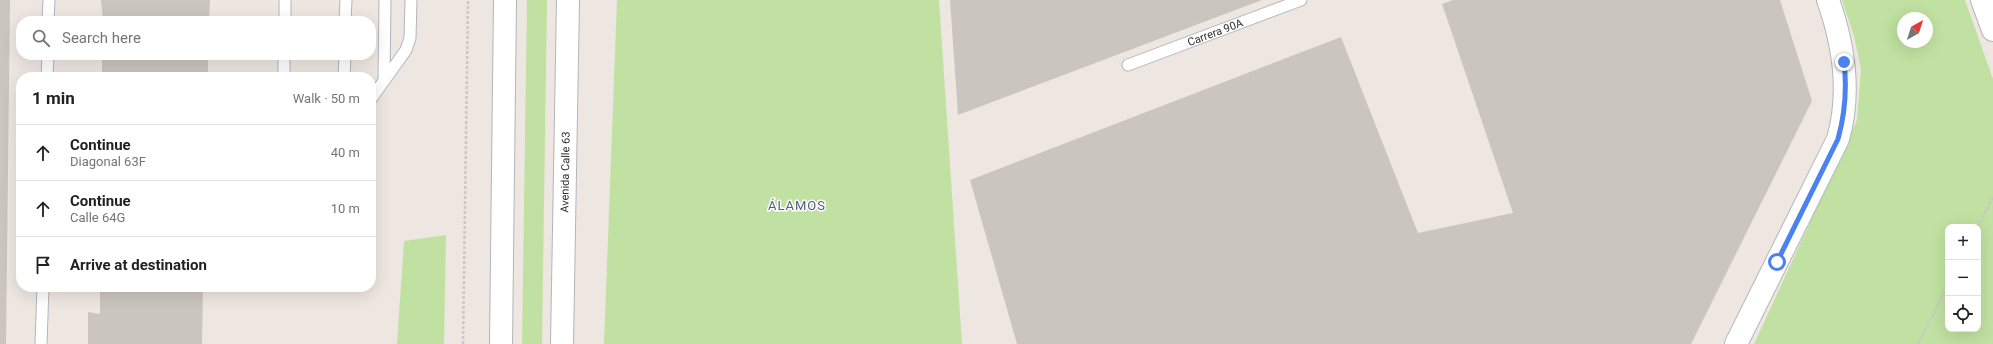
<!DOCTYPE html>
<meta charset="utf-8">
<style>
:root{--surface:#fff;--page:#f2f2f2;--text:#202124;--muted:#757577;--line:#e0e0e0}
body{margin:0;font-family:Roboto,sans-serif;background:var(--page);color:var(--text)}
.controls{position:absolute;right:12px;bottom:12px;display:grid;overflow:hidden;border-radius:8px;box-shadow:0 4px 16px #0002}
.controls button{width:36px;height:36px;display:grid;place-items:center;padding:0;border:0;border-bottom:1px solid var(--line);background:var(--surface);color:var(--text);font:20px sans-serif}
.compass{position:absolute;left:1897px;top:12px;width:36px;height:36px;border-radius:50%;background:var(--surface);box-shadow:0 4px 16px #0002;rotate:39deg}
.stop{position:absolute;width:12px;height:12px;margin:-9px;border:3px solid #4b81f1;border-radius:50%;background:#fff}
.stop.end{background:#4b81f1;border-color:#fff;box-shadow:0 1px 4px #0008}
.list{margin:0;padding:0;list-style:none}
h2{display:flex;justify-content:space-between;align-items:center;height:52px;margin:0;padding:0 16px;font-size:17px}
h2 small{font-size:13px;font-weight:400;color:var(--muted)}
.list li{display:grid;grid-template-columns:26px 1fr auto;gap:12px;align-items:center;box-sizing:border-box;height:56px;padding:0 16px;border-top:1px solid var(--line)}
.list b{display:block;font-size:15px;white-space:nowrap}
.list p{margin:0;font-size:13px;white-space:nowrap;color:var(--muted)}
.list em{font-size:13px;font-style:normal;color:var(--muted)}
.icon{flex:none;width:22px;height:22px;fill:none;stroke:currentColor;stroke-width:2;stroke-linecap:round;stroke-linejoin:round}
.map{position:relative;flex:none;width:1993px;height:344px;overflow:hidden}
.search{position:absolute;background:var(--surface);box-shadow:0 4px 16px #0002;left:16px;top:16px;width:360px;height:44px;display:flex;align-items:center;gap:10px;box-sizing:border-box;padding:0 14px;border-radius:16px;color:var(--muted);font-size:15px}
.panel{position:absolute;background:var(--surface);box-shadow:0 4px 16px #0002;left:16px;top:72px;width:360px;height:220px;border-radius:16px}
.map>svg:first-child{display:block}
.green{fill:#c0e1a1;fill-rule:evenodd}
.building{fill:#cac5bf}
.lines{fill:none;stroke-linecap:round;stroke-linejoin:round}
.service-casing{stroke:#b1b5bd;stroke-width:13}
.tertiary-casing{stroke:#b1b5bd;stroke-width:24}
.secondary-casing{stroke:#b1b5bd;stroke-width:24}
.path{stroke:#c8c8c8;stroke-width:2.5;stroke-dasharray:3 2;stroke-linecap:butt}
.service{stroke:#fff;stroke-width:11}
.tertiary{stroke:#fff;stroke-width:22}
.secondary{stroke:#fff;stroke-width:22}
.route{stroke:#4b81f1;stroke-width:5}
.labels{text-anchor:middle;stroke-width:3;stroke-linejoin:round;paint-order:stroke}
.street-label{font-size:11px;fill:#2d2d2d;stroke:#fff}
.quarter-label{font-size:13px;letter-spacing:1px;fill:#4f5e7d;stroke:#fff}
</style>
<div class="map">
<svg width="1993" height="344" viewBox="0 0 1993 344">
<rect width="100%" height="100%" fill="#eee7e1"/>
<path class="green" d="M 527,0 L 547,0 L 542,344 L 522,344 Z
M 617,0 L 939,0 L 962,344 L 604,344 Z
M 1842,0 L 1965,0 L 1993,79 L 1993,344 L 1754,344 L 1857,120 L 1861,69 L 1854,36 ZM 1903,18 L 1927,18 L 1927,42 L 1903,42 ZM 1948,227 L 1978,227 L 1978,329 L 1948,329 Z
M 446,235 L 444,344 L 397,344 L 404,241 Z"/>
<path class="building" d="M 0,0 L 10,0 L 6,344 L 0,344 Z
M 101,0 L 210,0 L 209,21 L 103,21 Z
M 950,0 L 1262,0 L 958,115 Z
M 1453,0 L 1780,0 L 1812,101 L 1691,344 L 1017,344 L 970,180 L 1341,37 L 1418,233 L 1513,213 L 1442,4 Z
M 102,55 L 208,55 L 208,77 L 102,77 Z
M 100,287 L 203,287 L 202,344 L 88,344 L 88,312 L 100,314 Z"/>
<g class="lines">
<defs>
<g id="service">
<path d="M 48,21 L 49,0"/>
<path d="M 285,21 L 285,0"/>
<path d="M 345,21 L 346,0"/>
<path id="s1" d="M 1128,65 L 1301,0"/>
<path d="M 47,77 L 48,55"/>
<path d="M 284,77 L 284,55"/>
<path d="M 344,77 L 345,55"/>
<path d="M 384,79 L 385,0"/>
<path d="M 371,99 L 406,50 L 410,38 L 411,0"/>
<path d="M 41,344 L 43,287"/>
</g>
<path id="tertiary" d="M 1982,0 L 1993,30
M 1736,344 L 1838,139 C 1851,93 1844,45 1828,0"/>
<g id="secondary">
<path d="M 501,344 L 505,0"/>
<path id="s2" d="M 562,344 L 568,0"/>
</g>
</defs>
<use href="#service" class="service-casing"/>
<use href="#tertiary" class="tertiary-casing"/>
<use href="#secondary" class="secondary-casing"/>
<path class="path" d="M 1978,227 L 1993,197
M 463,344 L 468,0
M 1918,344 L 1948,285"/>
<use href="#service" class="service"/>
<use href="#tertiary" class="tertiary"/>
<use href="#secondary" class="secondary"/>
</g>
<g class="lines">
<path class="route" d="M 1777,262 L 1838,139 C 1845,114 1847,88 1844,62"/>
</g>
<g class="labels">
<g class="street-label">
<text dy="4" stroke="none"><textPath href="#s1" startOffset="93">Carrera 90A</textPath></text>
<text dy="4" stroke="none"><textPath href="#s2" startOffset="172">Avenida Calle 63</textPath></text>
</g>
<g class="quarter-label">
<text x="797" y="210">ÁLAMOS</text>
</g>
</g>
</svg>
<div class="controls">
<button>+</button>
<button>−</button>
<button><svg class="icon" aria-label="locate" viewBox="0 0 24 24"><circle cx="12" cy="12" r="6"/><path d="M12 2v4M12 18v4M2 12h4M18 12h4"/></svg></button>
</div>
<svg class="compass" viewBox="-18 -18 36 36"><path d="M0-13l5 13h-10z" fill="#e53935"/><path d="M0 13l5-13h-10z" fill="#757577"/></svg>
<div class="stop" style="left:1777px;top:262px"></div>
<div class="stop end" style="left:1844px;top:62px"></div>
<div class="search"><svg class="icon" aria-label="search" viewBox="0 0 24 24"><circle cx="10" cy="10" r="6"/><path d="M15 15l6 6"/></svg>Search here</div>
<section class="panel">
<h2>1 min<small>Walk · 50 m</small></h2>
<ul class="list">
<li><svg class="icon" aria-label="ahead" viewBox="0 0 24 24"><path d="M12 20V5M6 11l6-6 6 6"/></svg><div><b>Continue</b><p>Diagonal 63F</p></div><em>40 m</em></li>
<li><svg class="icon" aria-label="ahead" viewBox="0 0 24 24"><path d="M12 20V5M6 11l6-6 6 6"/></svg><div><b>Continue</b><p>Calle 64G</p></div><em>10 m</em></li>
<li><svg class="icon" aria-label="arrive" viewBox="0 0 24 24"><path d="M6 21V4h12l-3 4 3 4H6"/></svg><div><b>Arrive at destination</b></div></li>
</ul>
</section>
</div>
